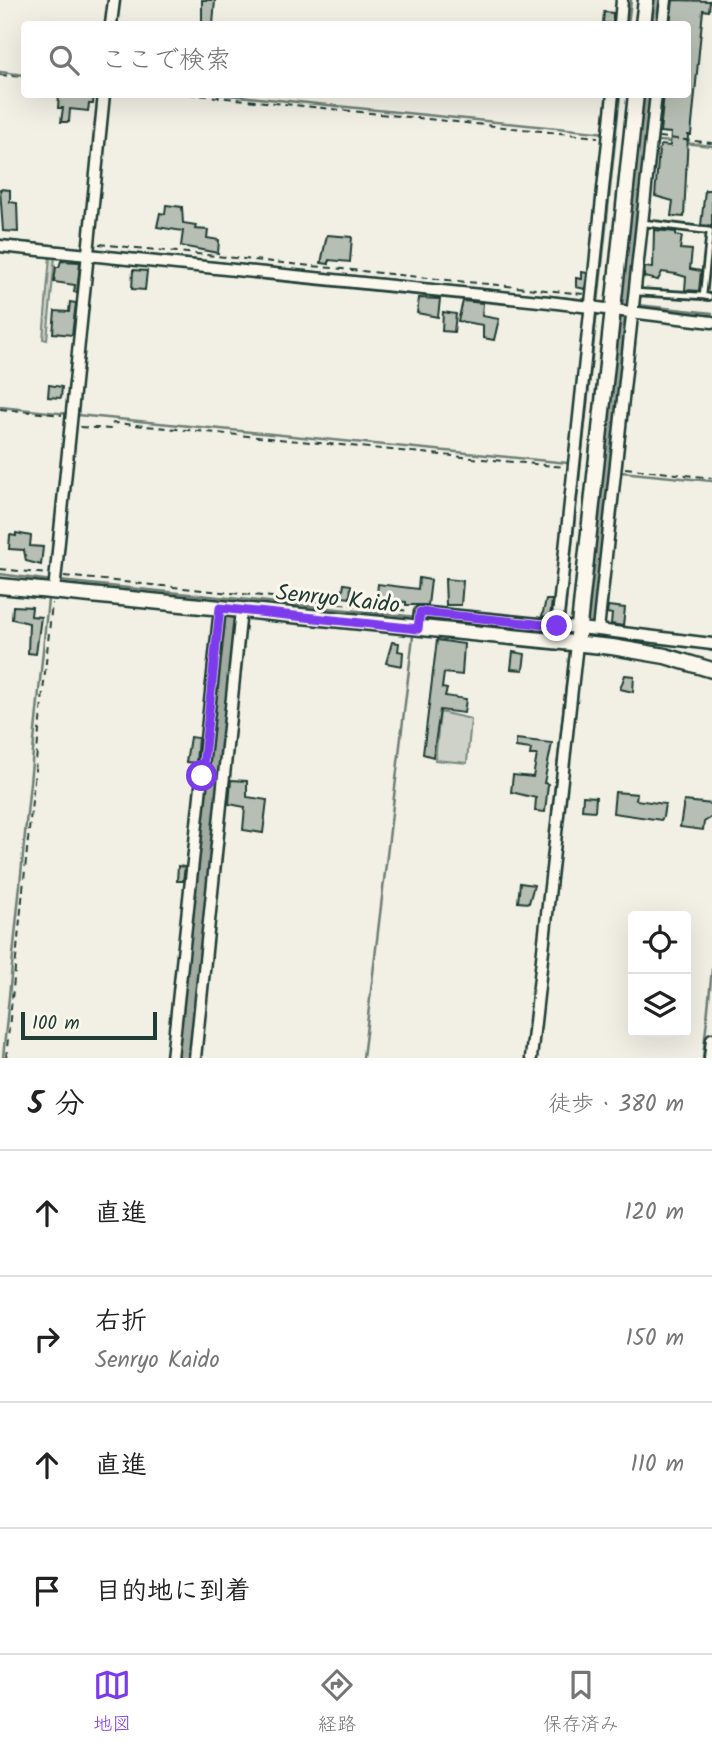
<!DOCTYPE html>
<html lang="ja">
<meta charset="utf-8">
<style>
:root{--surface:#fff;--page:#f2f2f2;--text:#222;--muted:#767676;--line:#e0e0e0;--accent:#7c3aed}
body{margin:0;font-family:Kalam,"Klee One",sans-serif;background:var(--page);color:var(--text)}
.controls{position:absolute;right:21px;bottom:21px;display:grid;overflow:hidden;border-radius:7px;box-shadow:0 7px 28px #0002}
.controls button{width:63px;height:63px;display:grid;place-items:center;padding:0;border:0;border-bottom:2px solid var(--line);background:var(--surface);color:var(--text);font:35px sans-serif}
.scale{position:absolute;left:21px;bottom:18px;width:136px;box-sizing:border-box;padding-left:7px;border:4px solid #1f3d34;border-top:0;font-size:19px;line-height:24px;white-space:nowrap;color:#1f3d34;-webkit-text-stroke:5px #fbf7ec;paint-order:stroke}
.stop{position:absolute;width:21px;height:21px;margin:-16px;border:5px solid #7c3aed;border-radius:50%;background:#fff}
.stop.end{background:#7c3aed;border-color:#fff;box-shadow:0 2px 7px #0008}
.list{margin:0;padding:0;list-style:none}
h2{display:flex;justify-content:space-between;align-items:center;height:91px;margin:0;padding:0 28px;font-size:30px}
h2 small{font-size:23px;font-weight:400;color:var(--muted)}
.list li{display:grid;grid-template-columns:46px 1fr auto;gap:21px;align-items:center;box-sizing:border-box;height:126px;padding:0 28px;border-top:2px solid var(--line)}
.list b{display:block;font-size:26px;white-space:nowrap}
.list p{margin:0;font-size:23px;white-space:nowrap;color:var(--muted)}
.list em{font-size:23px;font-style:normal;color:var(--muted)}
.icon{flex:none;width:38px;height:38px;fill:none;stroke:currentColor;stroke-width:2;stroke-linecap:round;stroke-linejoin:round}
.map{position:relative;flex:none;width:712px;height:1058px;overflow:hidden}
.search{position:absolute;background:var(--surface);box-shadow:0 7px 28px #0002;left:21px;right:21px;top:21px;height:77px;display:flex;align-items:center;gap:18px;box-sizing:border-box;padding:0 24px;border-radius:7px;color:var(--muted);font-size:26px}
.sheet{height:595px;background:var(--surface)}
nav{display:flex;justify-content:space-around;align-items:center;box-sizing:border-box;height:98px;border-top:2px solid var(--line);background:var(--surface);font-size:19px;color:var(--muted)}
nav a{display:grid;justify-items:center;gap:4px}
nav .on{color:var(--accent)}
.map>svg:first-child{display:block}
.green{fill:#cfd2c8;stroke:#77887e;stroke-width:2}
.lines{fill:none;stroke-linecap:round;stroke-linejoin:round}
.stream{stroke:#6e7f75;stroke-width:2.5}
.canal{stroke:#a2aba1;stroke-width:10}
.river{stroke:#a2aba1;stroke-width:16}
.building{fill:#b7beb3;stroke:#1f3d34;stroke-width:2}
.lane-casing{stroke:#1f3d34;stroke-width:10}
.street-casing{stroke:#1f3d34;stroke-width:15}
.secondary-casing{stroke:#1f3d34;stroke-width:19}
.path{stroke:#1f3d34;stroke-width:2;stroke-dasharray:7 5;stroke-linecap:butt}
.lane{stroke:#fbf7ec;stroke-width:4.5}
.street{stroke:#fbf7ec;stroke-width:10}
.secondary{stroke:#fbf7ec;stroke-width:14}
.route{stroke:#7c3aed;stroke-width:9}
.labels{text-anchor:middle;stroke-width:6;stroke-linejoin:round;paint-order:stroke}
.street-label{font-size:23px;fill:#1f3d34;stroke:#fbf7ec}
</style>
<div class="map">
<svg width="712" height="1058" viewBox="0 0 712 1058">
<rect width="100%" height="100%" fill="#f2f0e5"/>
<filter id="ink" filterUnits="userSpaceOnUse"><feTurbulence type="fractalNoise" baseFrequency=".0143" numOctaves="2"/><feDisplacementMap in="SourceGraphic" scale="14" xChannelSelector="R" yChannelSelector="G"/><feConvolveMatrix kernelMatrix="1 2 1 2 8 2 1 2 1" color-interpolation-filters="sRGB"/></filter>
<g filter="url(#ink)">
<path class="green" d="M 50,256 L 55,257 L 47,340 L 43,339 Z
M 440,712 L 471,719 L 467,763 L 435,760 Z"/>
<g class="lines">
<path class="stream" d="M 628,24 L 631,0
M 0,72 L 24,75
M 219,94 L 606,133
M 642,139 L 646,139
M 658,141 L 674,142
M 684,143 L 712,146
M 0,240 L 588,300
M 598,303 L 620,94
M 638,305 L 712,313
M 0,407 L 68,414
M 77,415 L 568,463
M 621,472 L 712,481
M 0,574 L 52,581
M 59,581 L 568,632
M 564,621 L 597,310
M 590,635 L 670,644
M 698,647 L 712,651
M 530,1020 L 569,658
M 3,1058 L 48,599
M 363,1058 L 413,636
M 703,1058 L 712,969"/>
<path class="canal" d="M 654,24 L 657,0
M 590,635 L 647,94"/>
<path class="river" d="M 183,1058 L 229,618"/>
</g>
<path class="building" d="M 202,0 L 215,0 L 213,24 L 202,24 Z
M 673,0 L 710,1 L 709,11 L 703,10 L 691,135 L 688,135 L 684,217 L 671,216 L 673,201 L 655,196 L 659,150 L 661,145 L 670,146 L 671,133 L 660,132 L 664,94 L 688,94 L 688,24 L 670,24 Z
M 604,12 L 613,13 L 613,24 L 603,23 Z
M 59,94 L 94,94 L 93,104 L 89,104 L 88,111 L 70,109 L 69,122 L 61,122 L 63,108 L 58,108 Z
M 0,189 L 10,190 L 10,202 L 17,203 L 18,232 L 3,231 Z
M 705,190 L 712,190 L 712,226 L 701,225 Z
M 166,205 L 182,207 L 183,223 L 196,225 L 195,229 L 208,230 L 207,238 L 219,240 L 218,253 L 181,246 L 183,231 L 157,227 L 160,213 L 165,214 Z
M 654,230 L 676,232 L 676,235 L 682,236 L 680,249 L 692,250 L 690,269 L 701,271 L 699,291 L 685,290 L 686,277 L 676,274 L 662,272 L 658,280 L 644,277 L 645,267 L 653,268 Z
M 327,235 L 352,237 L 350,262 L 329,260 L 329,264 L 321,263 Z
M 61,261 L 80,262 L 77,293 L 74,292 L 75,285 L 54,282 L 56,267 L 59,267 Z
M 133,270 L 147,271 L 145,290 L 132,289 Z
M 582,272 L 587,273 L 585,289 L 576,287 L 576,278 L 582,279 Z
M 419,298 L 440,299 L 438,317 L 417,313 Z
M 463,301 L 483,303 L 482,316 L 499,319 L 494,340 L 483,338 L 483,325 L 458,321 Z
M 70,302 L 76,303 L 72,335 L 53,333 L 55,311 L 69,312 Z
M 443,312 L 456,314 L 454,332 L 442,331 Z
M 49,385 L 62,387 L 61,398 L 48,397 Z
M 16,533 L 31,536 L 30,546 L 43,547 L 41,565 L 26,561 L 24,550 L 9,549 L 10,535 L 16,536 Z
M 419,578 L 431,580 L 428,605 L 406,605 L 406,602 L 385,600 L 384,605 L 376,604 L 378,584 L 418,589 Z
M 445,579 L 463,581 L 461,605 L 446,605 Z
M 344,584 L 351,585 L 350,598 L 342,597 Z
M 546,600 L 552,600 L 550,618 L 542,616 Z
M 13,606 L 32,607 L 31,616 L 41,617 L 36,654 L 28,653 L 29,623 L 12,619 Z
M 608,606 L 625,608 L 623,626 L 611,624 L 612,614 L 607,613 Z
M 437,640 L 464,644 L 462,675 L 444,673 L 442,688 L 447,689 L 445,696 L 466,699 L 464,713 L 440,710 L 433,757 L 423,754 Z
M 392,642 L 399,643 L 398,651 L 403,652 L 402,666 L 386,663 Z
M 513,652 L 525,654 L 523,670 L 511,669 Z
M 625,675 L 634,676 L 633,692 L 620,689 Z
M 190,737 L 198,738 L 196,763 L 186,762 Z
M 516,739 L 552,743 L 544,783 L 548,784 L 545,812 L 535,811 L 536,798 L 511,792 L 513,775 L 533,777 L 537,755 L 530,755 L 531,749 L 516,747 Z
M 231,780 L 247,781 L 247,797 L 267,800 L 263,833 L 243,830 L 245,807 L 229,804 Z
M 615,792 L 637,794 L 636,800 L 665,804 L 663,817 L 661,820 L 613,813 Z
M 583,796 L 596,797 L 595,811 L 582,810 Z
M 684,801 L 712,804 L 712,817 L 704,822 L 703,830 L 680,827 Z
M 178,866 L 185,867 L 183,881 L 177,881 Z
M 520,883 L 534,885 L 529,903 L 518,902 Z"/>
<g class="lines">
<defs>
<path id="lane" d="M 644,223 L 710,231 L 703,296 L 709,297
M 636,292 L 703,296"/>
<path id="street" d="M 111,24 L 114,0
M 620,24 L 622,0
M 663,24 L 666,0
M 0,246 L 549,302 L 712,322
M 54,591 L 104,94
M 557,626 L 613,94
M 418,629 L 420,612 L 598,630 L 656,94
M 598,630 L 712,644
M 172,1058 L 220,608
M 195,1058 L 241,610
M 531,1058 L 577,644
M 710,1058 L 712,1039"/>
<path id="secondary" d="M 643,24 L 646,0
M 0,586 L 612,647 L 665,656 L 712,670
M 577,644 L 636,94"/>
</defs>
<use href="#lane" class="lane-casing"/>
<use href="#street" class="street-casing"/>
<use href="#secondary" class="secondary-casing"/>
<path class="path" d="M 0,75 L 24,77
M 189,94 L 598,137
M 659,137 L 712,143
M 99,244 L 584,294
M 0,409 L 62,415
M 80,427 L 110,429 L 111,424 L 115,423 L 565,467
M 625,468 L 712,478
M 0,569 L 48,574
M 64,576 L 410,611
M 6,1058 L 52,603"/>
<use href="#lane" class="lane"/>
<use href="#street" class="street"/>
<use href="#secondary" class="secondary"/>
</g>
</g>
<g class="lines" filter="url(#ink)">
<path class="route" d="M 202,776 L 220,608 L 418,629 L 420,612 L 557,626"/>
</g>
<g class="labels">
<g class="street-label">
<text transform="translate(338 598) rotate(6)" y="8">Senryo Kaido</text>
</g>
</g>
</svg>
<div class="controls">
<button><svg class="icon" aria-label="locate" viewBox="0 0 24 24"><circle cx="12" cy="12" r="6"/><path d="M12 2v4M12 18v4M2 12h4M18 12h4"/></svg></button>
<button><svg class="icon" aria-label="layers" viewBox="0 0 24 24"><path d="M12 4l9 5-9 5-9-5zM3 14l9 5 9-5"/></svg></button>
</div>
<div class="scale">100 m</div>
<div class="stop" style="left:202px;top:776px"></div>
<div class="stop end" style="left:557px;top:626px"></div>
<div class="search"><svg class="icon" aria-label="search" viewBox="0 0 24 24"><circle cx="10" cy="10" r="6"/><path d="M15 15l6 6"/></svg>ここで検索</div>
</div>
<section class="sheet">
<h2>5 分<small>徒歩 · 380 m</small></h2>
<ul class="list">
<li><svg class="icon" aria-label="ahead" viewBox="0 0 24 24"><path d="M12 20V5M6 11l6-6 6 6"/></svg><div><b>直進</b></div><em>120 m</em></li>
<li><svg class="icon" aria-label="right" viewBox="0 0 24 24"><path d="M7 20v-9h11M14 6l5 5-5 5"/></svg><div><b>右折</b><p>Senryo Kaido</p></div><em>150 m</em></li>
<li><svg class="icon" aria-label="ahead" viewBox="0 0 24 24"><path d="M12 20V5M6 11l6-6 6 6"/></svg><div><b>直進</b></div><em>110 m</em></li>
<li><svg class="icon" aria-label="arrive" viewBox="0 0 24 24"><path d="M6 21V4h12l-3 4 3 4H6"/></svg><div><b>目的地に到着</b></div></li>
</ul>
</section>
<nav>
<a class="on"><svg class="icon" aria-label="map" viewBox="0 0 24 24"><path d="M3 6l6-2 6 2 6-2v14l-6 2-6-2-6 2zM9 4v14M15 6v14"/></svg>地図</a>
<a><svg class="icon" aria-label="directions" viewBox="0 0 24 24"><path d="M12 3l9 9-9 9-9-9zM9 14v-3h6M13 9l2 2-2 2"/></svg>経路</a>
<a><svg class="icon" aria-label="saved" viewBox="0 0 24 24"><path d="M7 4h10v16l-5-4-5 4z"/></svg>保存済み</a>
</nav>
